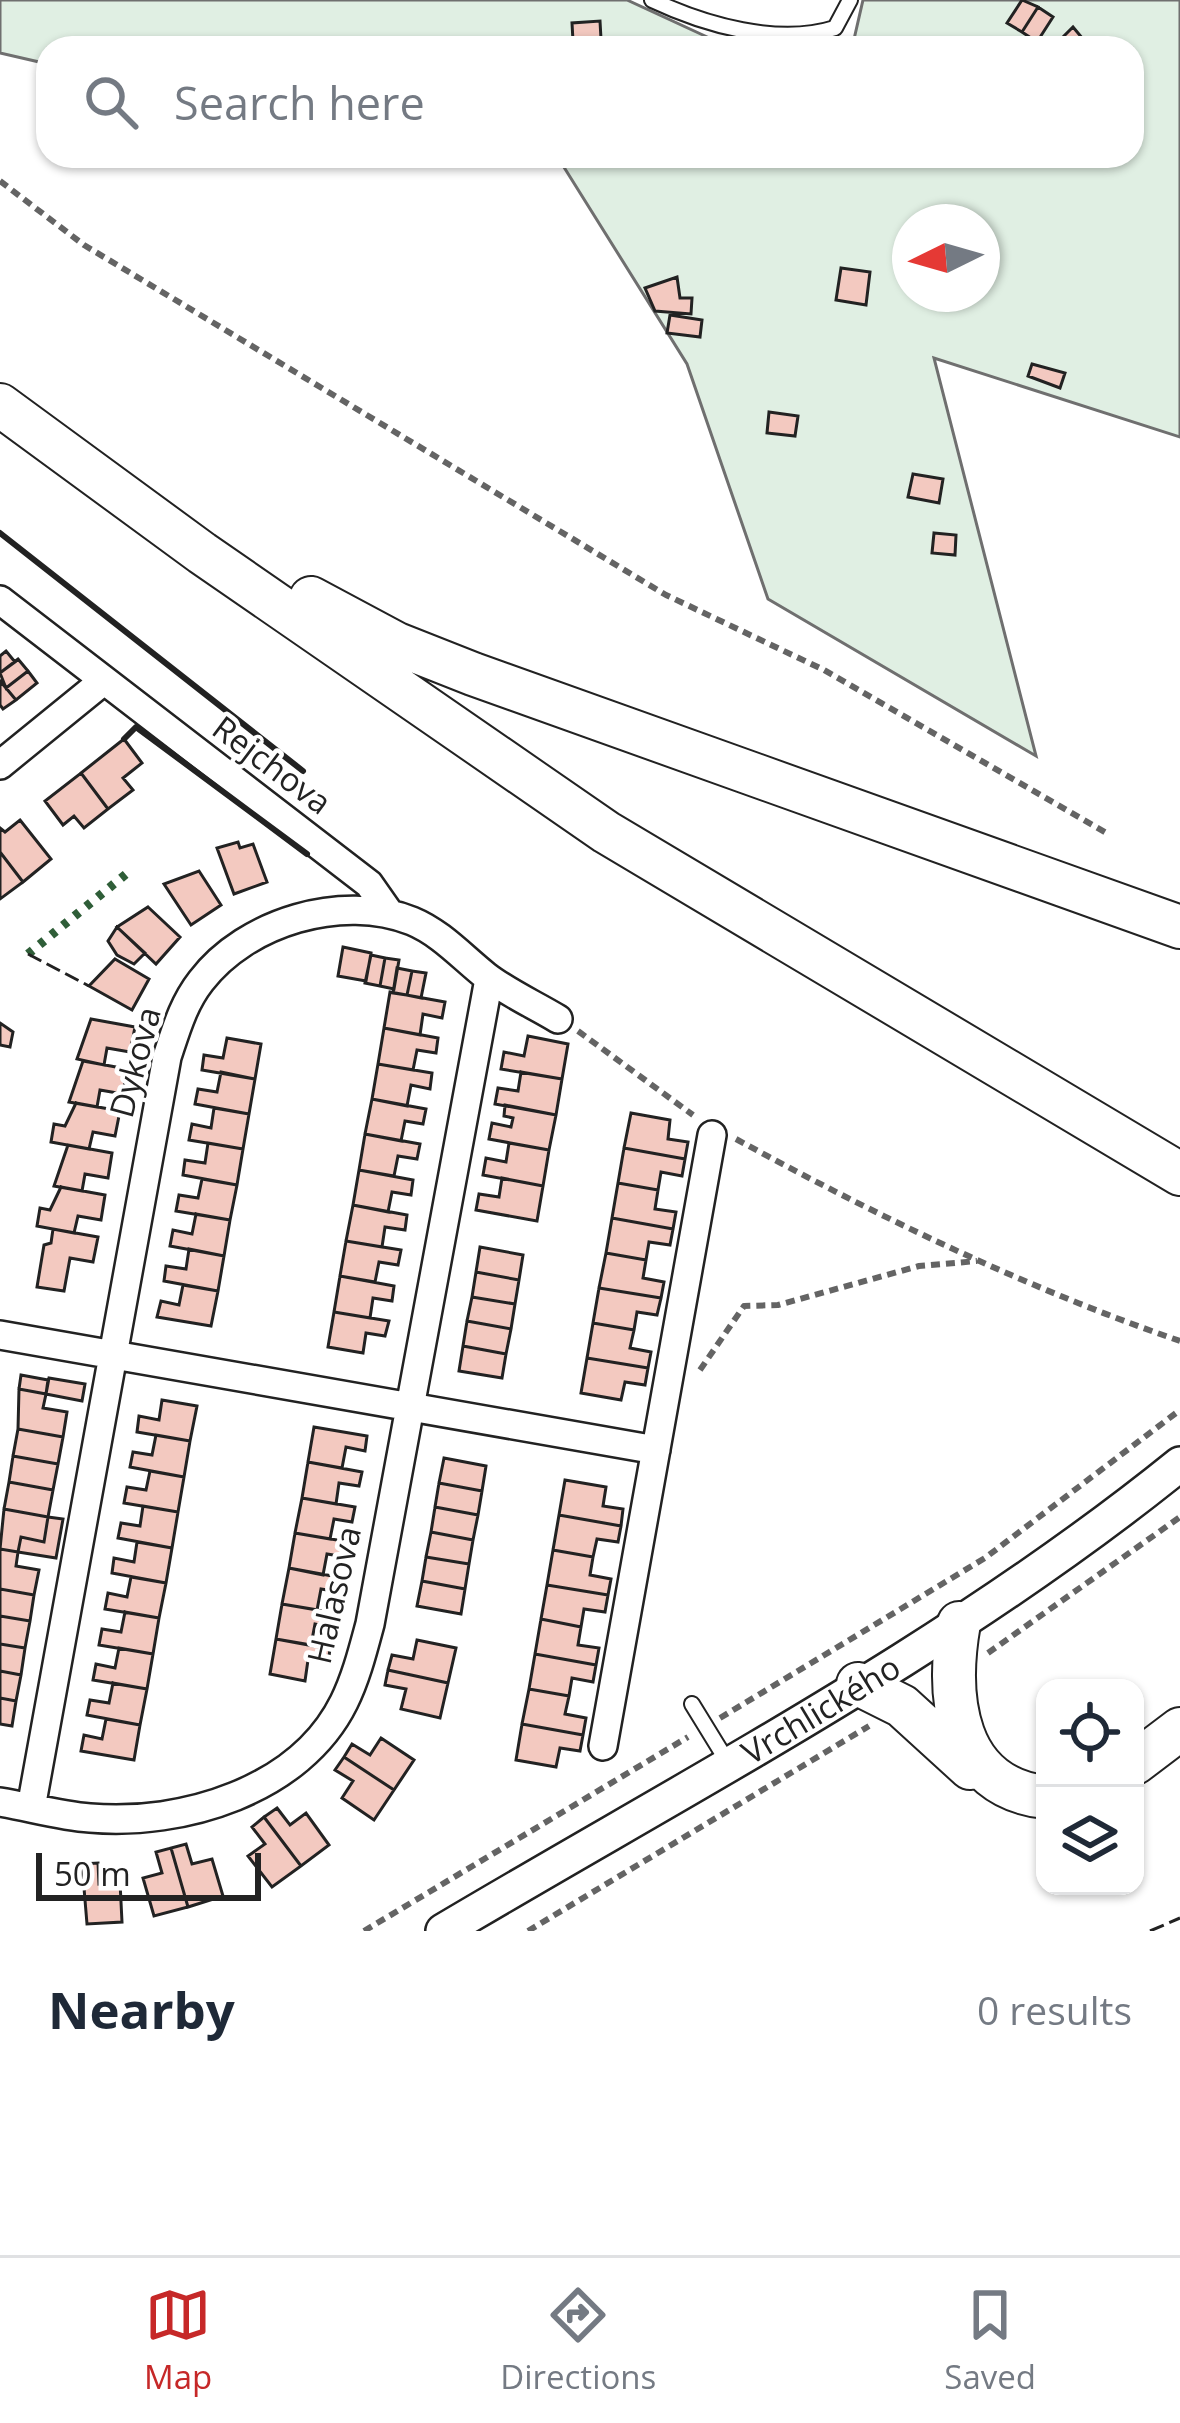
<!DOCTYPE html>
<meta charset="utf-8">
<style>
:root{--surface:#fff;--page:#f6f6f7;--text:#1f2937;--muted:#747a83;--line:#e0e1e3;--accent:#c62828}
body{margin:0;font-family:"Open Sans",sans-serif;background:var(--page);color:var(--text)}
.controls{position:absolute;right:36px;bottom:36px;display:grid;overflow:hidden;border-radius:24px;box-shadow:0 3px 9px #0004}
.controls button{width:108px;height:108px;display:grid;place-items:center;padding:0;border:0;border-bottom:3px solid var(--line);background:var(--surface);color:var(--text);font:60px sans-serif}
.compass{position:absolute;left:892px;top:204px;width:108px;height:108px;border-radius:50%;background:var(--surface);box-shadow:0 3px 9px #0004;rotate:265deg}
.scale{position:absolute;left:36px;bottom:30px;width:225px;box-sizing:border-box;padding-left:12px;border:6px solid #222;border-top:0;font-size:33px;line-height:42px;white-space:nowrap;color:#222;-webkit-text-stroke:9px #fff;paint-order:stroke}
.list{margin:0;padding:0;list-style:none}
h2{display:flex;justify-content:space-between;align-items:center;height:156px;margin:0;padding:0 48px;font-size:51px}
h2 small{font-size:39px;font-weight:400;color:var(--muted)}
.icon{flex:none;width:66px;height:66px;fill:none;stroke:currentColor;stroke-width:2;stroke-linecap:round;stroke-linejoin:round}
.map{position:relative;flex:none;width:1180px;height:1931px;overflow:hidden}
.search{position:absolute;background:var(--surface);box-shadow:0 3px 9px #0004;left:36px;right:36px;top:36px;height:132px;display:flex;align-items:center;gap:30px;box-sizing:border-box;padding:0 42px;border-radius:36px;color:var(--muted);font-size:45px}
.sheet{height:324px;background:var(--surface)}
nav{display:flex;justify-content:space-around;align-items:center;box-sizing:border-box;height:168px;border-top:3px solid var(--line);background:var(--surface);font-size:33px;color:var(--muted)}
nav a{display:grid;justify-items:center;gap:6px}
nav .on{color:var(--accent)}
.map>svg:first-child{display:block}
.green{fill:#e0efe3;stroke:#6f6f6f;stroke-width:3;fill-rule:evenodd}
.building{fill:#f3c9c0;stroke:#222;stroke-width:3}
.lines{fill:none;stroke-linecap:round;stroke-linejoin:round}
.service-casing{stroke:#222;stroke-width:18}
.minor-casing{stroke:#222;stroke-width:32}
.tertiary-casing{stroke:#222;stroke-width:38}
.primary-casing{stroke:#222;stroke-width:46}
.path{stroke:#646464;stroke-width:6;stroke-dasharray:9 6;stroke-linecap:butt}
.service{stroke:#fff;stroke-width:14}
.minor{stroke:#fff;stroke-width:27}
.tertiary{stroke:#fff;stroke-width:33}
.primary{stroke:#fff;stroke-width:42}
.hedge{stroke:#2f5e38;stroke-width:9;stroke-dasharray:6 9;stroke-linecap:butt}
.fence{stroke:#222;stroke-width:3;stroke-dasharray:15 6;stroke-linecap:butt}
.wall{stroke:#222;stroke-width:6}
.labels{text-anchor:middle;stroke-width:9;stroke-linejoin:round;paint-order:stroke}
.street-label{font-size:33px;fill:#222;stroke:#fff}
</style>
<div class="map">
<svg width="1180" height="1931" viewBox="0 0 1180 1931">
<rect width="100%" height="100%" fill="#fff"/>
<path class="green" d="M 0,0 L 627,0 L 731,48 L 48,48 L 48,64 L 0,53 Z
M 863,0 L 1180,0 L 1180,437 L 934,358 L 1036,756 L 768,599 L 687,364 L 557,156 L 1132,156 L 1132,48 L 852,48 ZM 910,222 L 982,222 L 982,294 L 910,294 Z"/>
<path class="building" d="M 1022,0 L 1038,7 L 1022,32 L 1007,23 Z
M 1038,7 L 1053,17 L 1037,42 L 1022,32 Z
M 600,21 L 601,39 L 573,41 L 572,23 Z
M 1073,27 L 1083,39 L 1072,48 L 1052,48 Z
M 841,268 L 870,272 L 866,305 L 836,300 Z
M 677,277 L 680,298 L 692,298 L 691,314 L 655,311 L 645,288 Z
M 670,315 L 702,320 L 700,337 L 667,333 Z
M 1032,364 L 1065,373 L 1060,388 L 1028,376 Z
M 769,412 L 798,416 L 795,436 L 767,433 Z
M 913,474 L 943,479 L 939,503 L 908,497 Z
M 934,533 L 956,535 L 955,555 L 932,553 Z
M 6,651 L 15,662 L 0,673 L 0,656 Z
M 18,659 L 28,671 L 6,688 L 0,673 Z
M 28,671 L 37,683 L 16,700 L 6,688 Z
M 0,681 L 16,700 L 3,709 L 0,705 Z
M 124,739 L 142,763 L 123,778 L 133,790 L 108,809 L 81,773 Z
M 81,773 L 108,809 L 84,828 L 74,816 L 63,825 L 45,801 Z
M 20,820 L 51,859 L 23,882 L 0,852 L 0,828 L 5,832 Z
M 238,842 L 240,848 L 253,844 L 267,882 L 234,894 L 217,848 Z
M 0,852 L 23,882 L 0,899 Z
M 199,871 L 221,905 L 191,925 L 164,884 Z
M 148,907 L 180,937 L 156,964 L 117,927 Z
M 117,927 L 145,953 L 134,964 L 117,955 L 108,941 Z
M 343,947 L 371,953 L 366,981 L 338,976 Z
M 371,955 L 385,958 L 380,986 L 365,983 Z
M 385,958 L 399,960 L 394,989 L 380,986 Z
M 115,959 L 149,979 L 132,1010 L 89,986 Z
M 397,968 L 412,971 L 407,995 L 393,993 Z
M 412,971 L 426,973 L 421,998 L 407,995 Z
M 390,992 L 445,1002 L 442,1018 L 423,1014 L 420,1035 L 384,1028 Z
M 91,1019 L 135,1027 L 130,1052 L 107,1048 L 104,1065 L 77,1059 Z
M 0,1023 L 13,1032 L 10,1047 L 0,1045 Z
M 384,1028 L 438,1038 L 436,1053 L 417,1050 L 413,1070 L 378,1064 Z
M 528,1036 L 568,1044 L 562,1079 L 501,1069 L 504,1052 L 524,1056 Z
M 227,1038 L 261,1044 L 255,1079 L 202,1070 L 204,1055 L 223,1058 Z
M 83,1061 L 127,1069 L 123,1094 L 100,1090 L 97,1107 L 69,1102 Z
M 378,1064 L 432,1073 L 430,1089 L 411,1085 L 407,1106 L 372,1099 Z
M 221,1072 L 255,1079 L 249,1114 L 195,1104 L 198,1089 L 217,1092 Z
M 521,1072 L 562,1079 L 556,1115 L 495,1104 L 498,1088 L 518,1091 Z
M 372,1099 L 426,1109 L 423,1124 L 405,1121 L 401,1141 L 365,1134 Z
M 76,1103 L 120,1111 L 115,1136 L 93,1132 L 89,1149 L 51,1142 L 54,1124 L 65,1126 Z
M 505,1105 L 556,1115 L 549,1150 L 489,1139 L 492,1123 L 511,1127 L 513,1118 L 504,1116 Z
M 214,1108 L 249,1114 L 243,1149 L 189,1140 L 192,1124 L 211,1128 Z
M 631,1113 L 670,1120 L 668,1139 L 688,1142 L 685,1159 L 624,1148 Z
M 365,1134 L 420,1144 L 417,1159 L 398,1156 L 394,1176 L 359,1170 Z
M 208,1143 L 243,1149 L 237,1185 L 183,1175 L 185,1160 L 205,1163 Z
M 509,1143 L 549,1150 L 543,1186 L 483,1175 L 486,1158 L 506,1162 Z
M 68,1145 L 112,1153 L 108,1178 L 85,1174 L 82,1191 L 54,1186 Z
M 624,1148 L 685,1159 L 682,1176 L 661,1172 L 658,1190 L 618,1183 Z
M 359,1170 L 413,1180 L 411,1195 L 392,1192 L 388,1212 L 353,1205 Z
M 502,1178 L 543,1186 L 537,1221 L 476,1210 L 479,1194 L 499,1197 Z
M 202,1179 L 237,1185 L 230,1220 L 176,1211 L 179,1195 L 198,1198 Z
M 618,1183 L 658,1190 L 655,1209 L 676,1212 L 673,1229 L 612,1218 Z
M 61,1187 L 105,1195 L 101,1220 L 78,1216 L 74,1233 L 37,1226 L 40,1208 L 50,1210 Z
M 353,1205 L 407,1215 L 405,1230 L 385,1227 L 382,1247 L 346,1241 Z
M 196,1214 L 230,1220 L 224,1256 L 170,1246 L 173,1230 L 192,1234 Z
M 612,1218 L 673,1229 L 670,1245 L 649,1242 L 646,1260 L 606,1253 Z
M 53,1229 L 98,1237 L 93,1262 L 70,1258 L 64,1291 L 37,1287 L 44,1245 L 51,1243 Z
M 346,1241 L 401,1250 L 398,1265 L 379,1262 L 375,1282 L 340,1276 Z
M 480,1247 L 523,1255 L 519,1280 L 476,1272 Z
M 189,1249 L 224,1256 L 218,1291 L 164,1281 L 166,1266 L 186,1269 Z
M 606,1253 L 646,1260 L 643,1278 L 664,1282 L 661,1298 L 599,1288 Z
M 476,1272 L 519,1280 L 515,1304 L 472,1297 Z
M 340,1276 L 394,1286 L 392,1301 L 373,1298 L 370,1318 L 334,1312 Z
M 183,1285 L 218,1291 L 211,1326 L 157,1317 L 161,1301 L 179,1305 Z
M 599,1288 L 661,1298 L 657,1315 L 637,1312 L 634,1330 L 593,1323 Z
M 472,1297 L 515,1304 L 511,1329 L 467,1321 Z
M 334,1312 L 389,1321 L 385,1336 L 366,1333 L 363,1353 L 328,1347 Z
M 467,1321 L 511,1329 L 506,1354 L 463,1346 Z
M 593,1323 L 634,1330 L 630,1348 L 651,1352 L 648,1368 L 587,1358 Z
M 463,1346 L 506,1354 L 502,1378 L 459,1371 Z
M 587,1358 L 648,1368 L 645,1385 L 625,1382 L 621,1400 L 581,1393 Z
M 21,1375 L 48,1380 L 46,1394 L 19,1389 Z
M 49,1378 L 85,1384 L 82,1401 L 46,1394 Z
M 19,1389 L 46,1394 L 43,1408 L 67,1412 L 63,1437 L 18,1429 Z
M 162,1400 L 197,1406 L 190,1441 L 137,1432 L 139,1416 L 159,1420 Z
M 314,1427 L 367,1436 L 365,1451 L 346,1447 L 342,1468 L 308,1462 Z
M 18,1429 L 63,1437 L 58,1464 L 13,1456 Z
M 156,1435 L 190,1441 L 184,1477 L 130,1467 L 133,1452 L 152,1455 Z
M 13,1456 L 58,1464 L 53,1490 L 9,1482 Z
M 444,1458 L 486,1466 L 482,1491 L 439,1483 Z
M 308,1462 L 362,1472 L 359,1486 L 339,1483 L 336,1504 L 302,1498 Z
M 150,1471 L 184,1477 L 178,1512 L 124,1503 L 127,1487 L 146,1490 Z
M 565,1480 L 606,1487 L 603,1506 L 623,1509 L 621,1526 L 559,1515 Z
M 9,1482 L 53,1490 L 48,1517 L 4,1509 Z
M 439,1483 L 482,1491 L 478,1515 L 435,1507 Z
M 302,1498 L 355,1507 L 352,1522 L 334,1519 L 330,1539 L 295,1533 Z
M 143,1506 L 178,1512 L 172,1548 L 118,1538 L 121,1523 L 140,1526 Z
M 435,1507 L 478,1515 L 473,1540 L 431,1532 Z
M 4,1509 L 48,1517 L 44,1542 L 21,1537 L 18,1552 L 0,1549 Z
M 559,1515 L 621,1526 L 618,1542 L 597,1539 L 593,1557 L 553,1550 Z
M 48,1517 L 63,1519 L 56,1558 L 18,1552 L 21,1537 L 44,1542 Z
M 431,1532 L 473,1540 L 469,1564 L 426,1557 Z
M 295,1533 L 349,1542 L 346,1557 L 327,1554 L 323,1575 L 289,1568 Z
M 137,1542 L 172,1548 L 166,1583 L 112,1573 L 114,1558 L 134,1562 Z
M 0,1549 L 18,1552 L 16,1566 L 39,1570 L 34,1595 L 0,1589 Z
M 553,1550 L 593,1557 L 590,1575 L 611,1579 L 608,1595 L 547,1585 Z
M 426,1557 L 469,1564 L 465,1589 L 422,1581 Z
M 289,1568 L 343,1578 L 340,1592 L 321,1589 L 317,1610 L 282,1604 Z
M 131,1577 L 166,1583 L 159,1618 L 105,1609 L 108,1593 L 127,1597 Z
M 422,1581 L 465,1589 L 461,1614 L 417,1606 Z
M 547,1585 L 608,1595 L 605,1612 L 584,1609 L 581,1627 L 541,1619 Z
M 0,1589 L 34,1595 L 30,1621 L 0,1616 Z
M 282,1604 L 336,1613 L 334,1628 L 315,1624 L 311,1645 L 276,1639 Z
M 125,1612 L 159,1618 L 153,1654 L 99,1645 L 102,1629 L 121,1632 Z
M 0,1616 L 30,1621 L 25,1648 L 0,1644 Z
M 541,1619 L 581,1627 L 578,1645 L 599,1648 L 596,1665 L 535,1654 Z
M 276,1639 L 330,1649 L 328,1663 L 308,1660 L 305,1681 L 270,1674 Z
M 417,1640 L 456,1648 L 448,1683 L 388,1670 L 392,1655 L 413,1659 Z
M 0,1644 L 25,1648 L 21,1675 L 0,1671 Z
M 119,1648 L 153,1654 L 147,1689 L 93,1680 L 96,1664 L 115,1668 Z
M 535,1654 L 596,1665 L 593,1682 L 572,1678 L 569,1696 L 529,1689 Z
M 388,1670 L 448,1683 L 440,1718 L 401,1709 L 406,1689 L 385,1685 Z
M 0,1671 L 21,1675 L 16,1701 L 0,1698 Z
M 113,1683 L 147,1689 L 140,1725 L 87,1715 L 90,1700 L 109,1703 Z
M 529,1689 L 569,1696 L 565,1714 L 586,1718 L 583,1735 L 522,1724 Z
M 0,1698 L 16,1701 L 12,1726 L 0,1724 Z
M 106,1719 L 140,1725 L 134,1760 L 81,1751 L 84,1735 L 102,1739 Z
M 522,1724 L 583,1735 L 580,1751 L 560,1748 L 556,1767 L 516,1760 Z
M 381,1738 L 414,1760 L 394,1790 L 344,1757 L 352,1744 L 370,1755 Z
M 344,1757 L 394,1790 L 374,1820 L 342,1798 L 353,1781 L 335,1770 Z
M 277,1808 L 290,1825 L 306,1813 L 329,1845 L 301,1866 L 264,1817 Z
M 264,1817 L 301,1866 L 272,1887 L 248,1856 L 265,1844 L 252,1827 Z
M 186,1844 L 192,1864 L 212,1859 L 223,1896 L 188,1907 L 171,1848 Z
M 171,1848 L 188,1907 L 154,1916 L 143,1878 L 162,1873 L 156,1852 Z
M 98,1863 L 99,1884 L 120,1882 L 122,1922 L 87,1924 L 82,1864 Z"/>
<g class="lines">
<defs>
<path id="service" d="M 652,0 C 705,25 778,46 835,28 L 850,0
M 692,1704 L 727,1761"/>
<path id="minor" d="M 0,600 L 369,884 L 390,914
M 0,765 L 102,682
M 0,1335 L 656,1450
M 603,1746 L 712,1135
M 0,1802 C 30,1807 60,1816 90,1818 C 182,1826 300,1791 344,1702 C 356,1678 363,1650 370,1624 L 489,979
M 31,1808 L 167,1057 C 176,1030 183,1004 201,981 C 246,922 342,893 412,921 C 441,933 462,957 486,976 C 508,993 535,1005 558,1019"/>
<g id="tertiary">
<path id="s1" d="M 443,1931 C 692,1783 954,1647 1180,1464"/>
</g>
<path id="primary" d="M 0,405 L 202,553 L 606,832 L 1180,1174
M 311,598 L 397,644 L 473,674 L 1180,927
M 959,1623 C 946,1696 954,1787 1045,1797
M 858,1684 L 902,1706 L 970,1768
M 1135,1763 L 1180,1729"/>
</defs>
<use href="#service" class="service-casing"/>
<use href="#minor" class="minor-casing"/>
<use href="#tertiary" class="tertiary-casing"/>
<use href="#primary" class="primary-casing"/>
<path class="path" d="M 0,181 L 84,245 L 666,595 L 824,670 L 1108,834
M 578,1031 L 693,1115
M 736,1139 C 879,1217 1026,1288 1180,1341
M 700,1370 L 744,1306 L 778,1305 L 919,1266 L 977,1261
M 988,1653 L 1180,1517
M 720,1718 L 985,1558 L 1180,1410
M 364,1931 L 688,1737
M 528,1931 L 869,1726"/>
<use href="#service" class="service"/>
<use href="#minor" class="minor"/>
<use href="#tertiary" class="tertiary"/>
<use href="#primary" class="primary"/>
<path class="hedge" d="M 28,954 L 131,870"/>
<path class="fence" d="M 28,954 L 89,986
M 1150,1931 L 1180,1918"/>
<path class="wall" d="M 0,533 L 303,771
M 124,739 L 136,727 L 307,854"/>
</g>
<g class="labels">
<g class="street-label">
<text transform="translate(272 765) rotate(37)" y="12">Rejchova</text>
<text transform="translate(135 1062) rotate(-75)" y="12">Dykova</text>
<text transform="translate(334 1595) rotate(-77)" y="12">Halasova</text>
<text dy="12" stroke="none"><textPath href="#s1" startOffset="438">Vrchlického</textPath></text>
</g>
</g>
</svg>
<div class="controls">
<button><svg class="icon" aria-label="locate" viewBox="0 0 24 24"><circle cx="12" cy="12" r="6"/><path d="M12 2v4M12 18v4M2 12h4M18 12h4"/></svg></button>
<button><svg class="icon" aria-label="layers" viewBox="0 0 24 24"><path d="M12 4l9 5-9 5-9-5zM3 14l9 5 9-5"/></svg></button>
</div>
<svg class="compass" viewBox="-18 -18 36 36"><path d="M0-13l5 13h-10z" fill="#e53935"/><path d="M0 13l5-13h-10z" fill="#747a83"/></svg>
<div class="scale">50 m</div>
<div class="search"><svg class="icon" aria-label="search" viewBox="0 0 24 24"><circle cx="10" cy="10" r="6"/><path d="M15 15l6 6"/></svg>Search here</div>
</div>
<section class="sheet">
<h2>Nearby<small>0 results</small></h2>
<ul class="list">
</ul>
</section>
<nav>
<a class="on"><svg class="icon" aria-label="map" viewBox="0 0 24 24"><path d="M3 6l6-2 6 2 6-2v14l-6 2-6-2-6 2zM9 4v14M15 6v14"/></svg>Map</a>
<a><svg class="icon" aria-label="directions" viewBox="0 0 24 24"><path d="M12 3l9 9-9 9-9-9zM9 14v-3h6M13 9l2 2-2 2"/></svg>Directions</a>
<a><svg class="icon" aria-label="saved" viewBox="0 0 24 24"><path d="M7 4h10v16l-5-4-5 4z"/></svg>Saved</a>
</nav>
